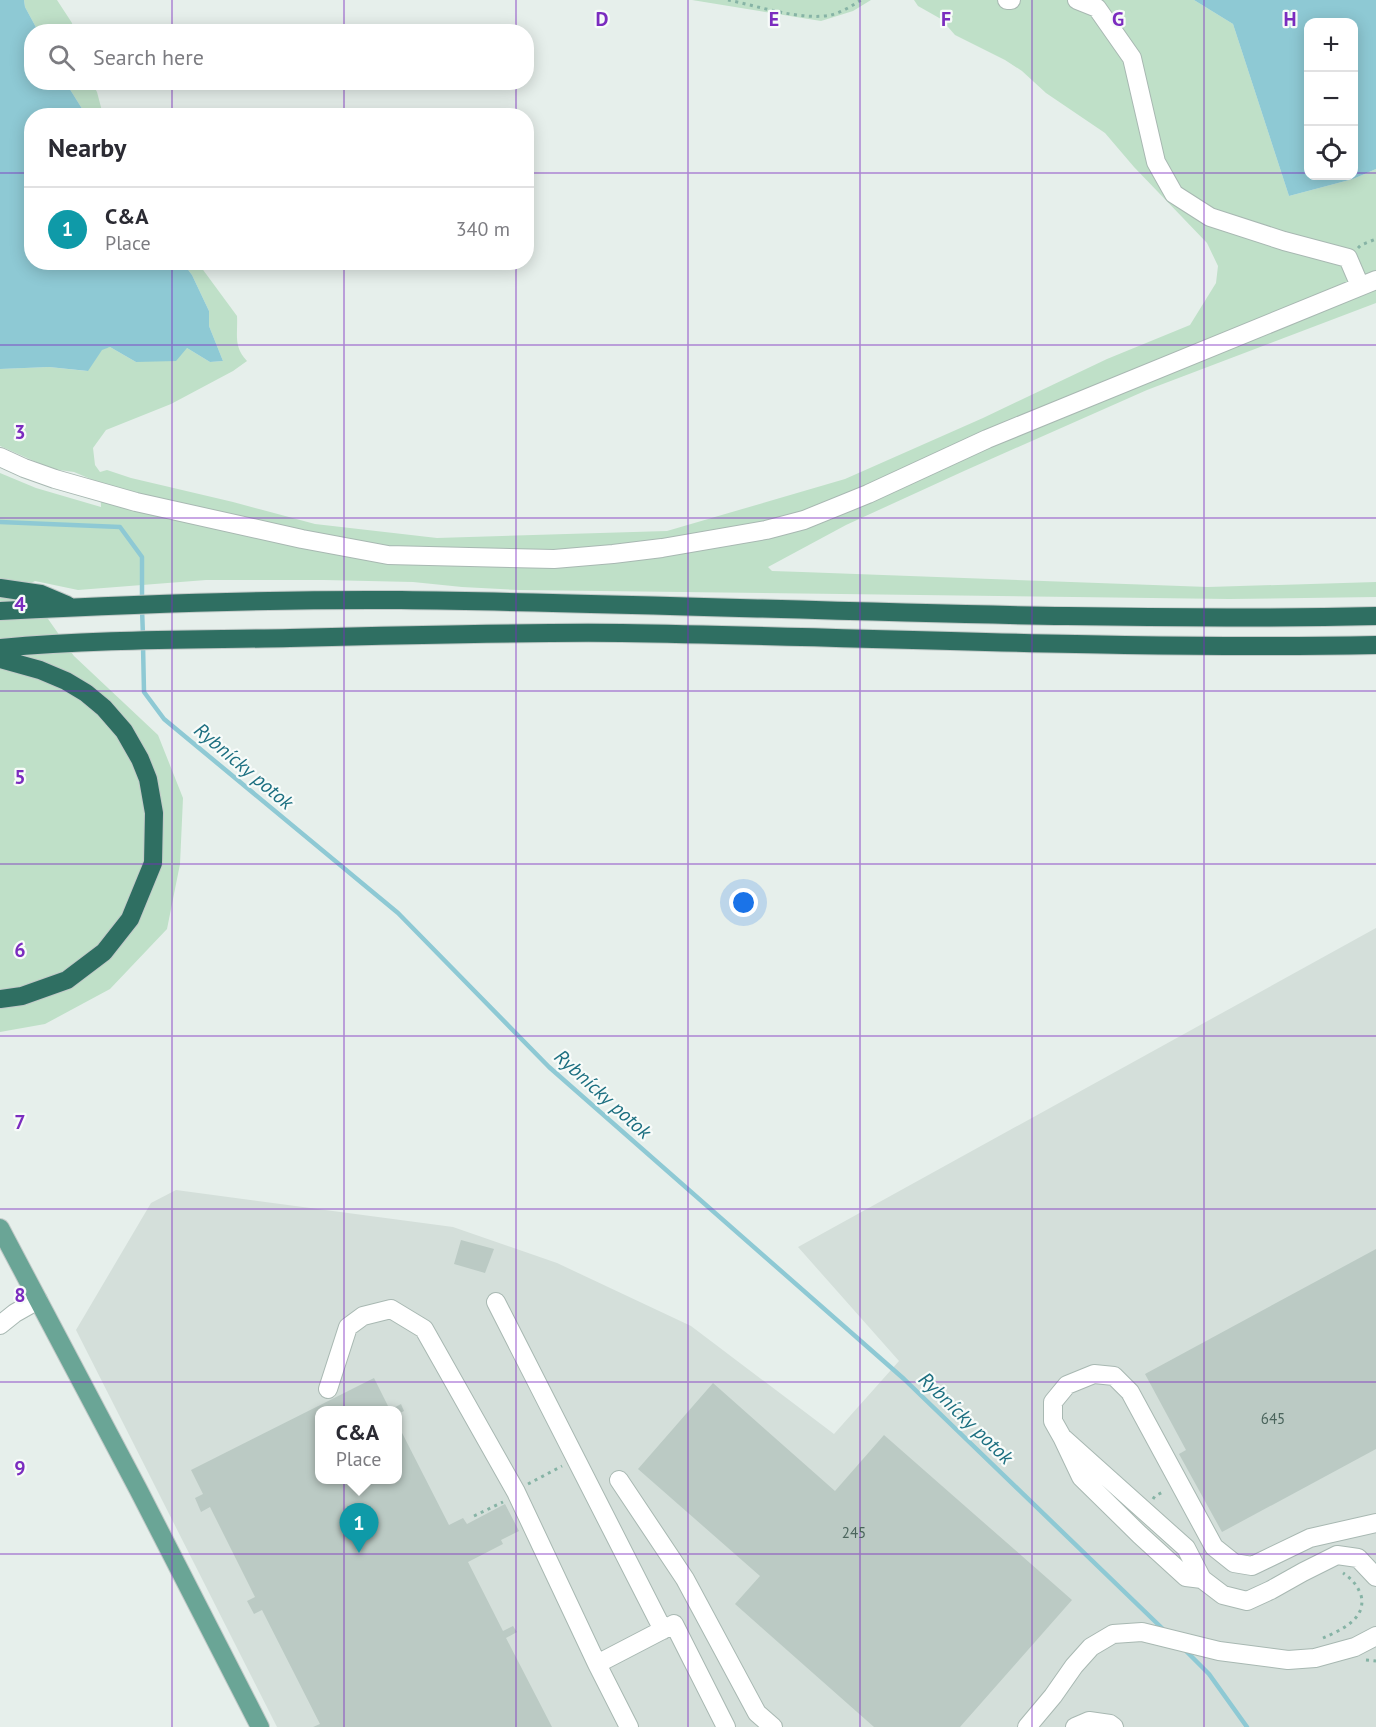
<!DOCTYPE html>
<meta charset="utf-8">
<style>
:root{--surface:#fff;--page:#f7f7f7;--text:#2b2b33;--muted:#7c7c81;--line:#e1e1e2;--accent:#855347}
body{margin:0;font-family:"PT Sans",sans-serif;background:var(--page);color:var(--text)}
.controls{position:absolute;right:18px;top:18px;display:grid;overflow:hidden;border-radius:12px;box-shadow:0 3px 15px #0003}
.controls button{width:54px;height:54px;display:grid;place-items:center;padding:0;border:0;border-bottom:2px solid var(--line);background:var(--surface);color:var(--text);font:30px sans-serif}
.you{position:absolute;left:744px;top:903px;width:21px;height:21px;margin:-15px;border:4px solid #fff;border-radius:50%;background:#1a73e8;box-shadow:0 0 0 9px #1a73e833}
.badge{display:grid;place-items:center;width:39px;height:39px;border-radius:50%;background:var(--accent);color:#fff;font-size:20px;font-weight:700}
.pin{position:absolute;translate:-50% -50px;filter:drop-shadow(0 2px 3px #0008)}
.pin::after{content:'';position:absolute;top:32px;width:21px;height:18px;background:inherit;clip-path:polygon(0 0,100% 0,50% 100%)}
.popup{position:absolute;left:315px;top:1406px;width:87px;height:78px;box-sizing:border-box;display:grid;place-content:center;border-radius:12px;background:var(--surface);filter:drop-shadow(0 2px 4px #0005);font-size:20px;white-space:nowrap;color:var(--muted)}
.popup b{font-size:22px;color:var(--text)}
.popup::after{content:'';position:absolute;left:50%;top:100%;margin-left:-12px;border:12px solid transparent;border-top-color:var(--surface)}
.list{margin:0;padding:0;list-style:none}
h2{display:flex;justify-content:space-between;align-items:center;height:78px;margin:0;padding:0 24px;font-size:26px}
h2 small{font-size:20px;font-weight:400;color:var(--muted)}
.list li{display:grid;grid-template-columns:39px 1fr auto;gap:18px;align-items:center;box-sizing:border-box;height:84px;padding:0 24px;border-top:2px solid var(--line)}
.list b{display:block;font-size:22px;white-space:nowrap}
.list p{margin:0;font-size:20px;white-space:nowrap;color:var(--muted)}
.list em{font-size:20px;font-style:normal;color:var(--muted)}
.icon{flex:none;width:33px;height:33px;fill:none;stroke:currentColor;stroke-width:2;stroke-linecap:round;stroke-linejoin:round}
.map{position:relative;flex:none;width:1376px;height:1727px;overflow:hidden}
.search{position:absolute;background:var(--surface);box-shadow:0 3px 15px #0003;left:24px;top:24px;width:510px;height:66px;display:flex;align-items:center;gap:15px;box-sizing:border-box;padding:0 21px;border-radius:24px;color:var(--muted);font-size:22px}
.panel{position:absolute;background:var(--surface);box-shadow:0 3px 15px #0003;left:24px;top:108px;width:510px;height:162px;border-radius:24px}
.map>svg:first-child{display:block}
.built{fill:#d4dfda;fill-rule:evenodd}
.green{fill:#bfe0c8}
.water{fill:#8ec9d4;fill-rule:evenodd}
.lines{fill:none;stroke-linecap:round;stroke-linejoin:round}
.stream{stroke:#8ec9d4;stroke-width:4.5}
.building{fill:#bbcac4}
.minor-casing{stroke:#a8b8b2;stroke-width:20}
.major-casing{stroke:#c2cac8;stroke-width:20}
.highway-casing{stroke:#c2cac8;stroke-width:20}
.path{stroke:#86b3a5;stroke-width:3;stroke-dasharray:3 4.5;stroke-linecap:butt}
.minor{stroke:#fff;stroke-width:18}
.major{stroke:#6aa596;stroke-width:18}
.highway{stroke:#2f6f62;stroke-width:18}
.grid{fill:none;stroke:#7b2cbf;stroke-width:1.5;stroke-opacity:0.55}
.labels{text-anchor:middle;stroke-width:4.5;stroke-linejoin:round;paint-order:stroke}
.number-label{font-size:15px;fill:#4a645c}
.water-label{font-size:20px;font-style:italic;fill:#1c6f80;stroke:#f7fbf9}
.grid-label{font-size:20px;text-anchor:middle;font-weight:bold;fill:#7b2cbf;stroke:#f7fbf9;stroke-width:4.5;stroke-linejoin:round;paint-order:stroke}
</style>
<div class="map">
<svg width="1376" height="1727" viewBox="0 0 1376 1727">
<rect width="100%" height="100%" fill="#e6efeb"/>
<path class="built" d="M 1376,928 L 1376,1727 L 277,1727 L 76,1330 L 151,1203 L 176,1190 L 453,1227 L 557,1263 L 691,1326 L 834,1434 L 899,1361 L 798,1247 ZM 320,1410 L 398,1410 L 398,1480 L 320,1480 Z"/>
<path class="green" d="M 24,0 L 57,0 L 72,23 L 73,31 L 38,31 L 25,7 Z
M 692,0 L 871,0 L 853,11 L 821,21 Z
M 914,0 L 1194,0 L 1233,24 L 1289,196 L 1353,179 L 1376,169 L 1376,303 L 1147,390 L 964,471 L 846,525 L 768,567 L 772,571 L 802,572 L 1208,587 L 1376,582 L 1376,597 L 1229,599 L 519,590 L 462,587 L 413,582 L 324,580 L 206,580 L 78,590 L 35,581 L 25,586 L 74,656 L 158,735 L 183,798 L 180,864 L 167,929 L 110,989 L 45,1024 L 0,1032 L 0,473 L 36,488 L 101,507 L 100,483 L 74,472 L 52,469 L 0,446 L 0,369 L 49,367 L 87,371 L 102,349 L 110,347 L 136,362 L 187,348 L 210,362 L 223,361 L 209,326 L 209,311 L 192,275 L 183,263 L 198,263 L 237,316 C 238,334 233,347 247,361 L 233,371 L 171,404 L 106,430 L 93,448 L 95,465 L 100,472 L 107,470 L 131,478 L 233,502 L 315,524 L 437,538 L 667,531 L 845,479 L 983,418 L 1107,359 L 1190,325 L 1216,283 L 1218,266 L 1207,243 L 1134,167 L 1105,133 L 1046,93 L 1022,71 L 1005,60 L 955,35 L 941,19 L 918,6 Z
M 66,83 L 92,83 L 97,92 L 103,115 L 86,115 Z"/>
<path class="water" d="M 0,0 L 24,0 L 25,7 L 38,31 L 32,32 L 32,82 L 66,83 L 86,115 L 32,116 L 32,262 L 183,263 L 192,275 L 209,311 L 209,326 L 223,361 L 210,362 L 187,348 L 176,361 L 136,362 L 110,347 L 102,350 L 88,371 L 49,367 L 0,369 Z
M 1194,0 L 1376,0 L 1376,169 L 1353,179 L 1289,196 L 1233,24 ZM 1308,22 L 1354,22 L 1354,176 L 1308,176 Z"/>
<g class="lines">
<path class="stream" d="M 0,522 L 120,527 L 142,557 L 142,600
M 142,609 L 143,636
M 143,645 L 144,692 L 164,719 L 398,913 L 549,1067 L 904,1379 L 1166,1632
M 1183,1648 L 1209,1674 L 1247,1727"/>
</g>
<path class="building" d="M 461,1240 L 494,1249 L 485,1273 L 454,1264 Z
M 1376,1249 L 1376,1449 L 1222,1532 L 1179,1454 L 1186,1450 L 1145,1374 Z
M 374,1378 L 390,1410 L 401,1404 L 404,1411 L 398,1414 L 398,1410 L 320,1410 L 320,1480 L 398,1480 L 398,1425 L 449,1525 L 463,1518 L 467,1524 L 505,1504 L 519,1531 L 501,1540 L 503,1544 L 468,1562 L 503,1631 L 513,1626 L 517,1632 L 506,1638 L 552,1727 L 313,1727 L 320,1724 L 262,1610 L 254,1614 L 247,1601 L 255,1597 L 210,1507 L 201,1512 L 195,1498 L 203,1494 L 191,1470 Z
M 713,1383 L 835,1491 L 884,1435 L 1072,1600 L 960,1727 L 874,1727 L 735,1604 L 760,1576 L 638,1469 Z"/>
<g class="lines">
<defs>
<path id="minor" d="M 1007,0 L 1011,0
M 1077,0 L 1097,8 L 1132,58 L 1156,162 L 1174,194 L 1210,217 L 1284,241 L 1348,258 L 1360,286
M 0,457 L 24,468 L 55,479 L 136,502 L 302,539 L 388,555 L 554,559 L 613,554 L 662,548 L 766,530 L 804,520 L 868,494 L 987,439 L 1376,280
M 496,1302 L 663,1630
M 0,1325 L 15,1313 L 38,1300
M 328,1389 L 348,1327 L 363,1316 L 391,1309 L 424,1329 L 516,1492 L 597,1664 L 674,1624 L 726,1727
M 1062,1437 L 1053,1421 L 1053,1402 L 1067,1385 L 1094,1374 L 1114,1376 L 1130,1392 L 1214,1547 L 1234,1563 L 1252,1566 L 1310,1538 L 1376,1523
M 1062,1437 L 1186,1548 L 1202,1579 L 1186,1577 L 1140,1535 L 1081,1477 Z
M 619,1480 L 685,1579 L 757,1713 L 773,1727
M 1202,1579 L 1223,1595 L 1247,1601 L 1271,1590 L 1303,1572 L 1337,1555 L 1358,1558 L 1376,1577
M 597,1664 L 629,1727
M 1027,1727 L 1053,1696 L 1074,1666 L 1091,1647 L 1113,1634 L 1142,1632 L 1219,1651 L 1288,1660 L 1315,1658 L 1355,1647 L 1376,1636
M 1075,1727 L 1089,1721 L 1110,1724 L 1114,1727"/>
<path id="major" d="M 0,1228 L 138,1489 L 260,1727"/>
<path id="highway" d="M 0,588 L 41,594 L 67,605
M 0,611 C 134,604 267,599 401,600 C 726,604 1051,623 1376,616
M 0,648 C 96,639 194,640 290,638 C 401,635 512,632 622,633 C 873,637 1125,650 1376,645
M 0,659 L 40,670 L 66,681 L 86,693 L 104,708 L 124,731 L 140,759 L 148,779 L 154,813 L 153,863 L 130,919 L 104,952 L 67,980 L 22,996 L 0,999"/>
</defs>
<use href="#minor" class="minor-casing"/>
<use href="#major" class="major-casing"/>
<use href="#highway" class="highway-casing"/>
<path class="path" d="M 728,0 C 758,6 801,21 831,15 C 842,12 852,6 861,0
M 1358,248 L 1361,245 L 1376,239
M 528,1484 L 562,1466
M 1153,1499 L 1155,1496 L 1165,1491
M 474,1516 L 503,1502
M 1323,1638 C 1341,1630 1367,1619 1361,1595 C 1357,1585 1352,1579 1343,1573
M 1366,1660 L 1376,1661"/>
<use href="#minor" class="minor"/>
<use href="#major" class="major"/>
<use href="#highway" class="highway"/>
</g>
<path class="grid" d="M 172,0 L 172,32M 344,0 L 344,32M 516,0 L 516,32M 688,0 L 688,1727M 860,0 L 860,1727M 1032,0 L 1032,1727M 1204,0 L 1204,1727M 172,82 L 172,116M 344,82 L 344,116M 516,82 L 516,116M 0,173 L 32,173M 526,173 L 1308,173M 1354,173 L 1376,173M 172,262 L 172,1727M 344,262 L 344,1727M 516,262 L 516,1727M 0,345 L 1376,345M 0,518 L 1376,518M 0,691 L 1376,691M 0,864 L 1376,864M 0,1036 L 1376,1036M 0,1209 L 1376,1209M 0,1382 L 1376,1382M 0,1554 L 1376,1554"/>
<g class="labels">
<g class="number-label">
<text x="1273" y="1424">645</text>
<text x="854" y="1538">245</text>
</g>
<g class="water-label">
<text transform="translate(244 766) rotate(40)" y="7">Rybnícky potok</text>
<text transform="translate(603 1094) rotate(42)" y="7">Rybnícky potok</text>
<text transform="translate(966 1418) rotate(44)" y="7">Rybnícky potok</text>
</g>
</g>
<g class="grid-label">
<text x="602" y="26">D</text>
<text x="774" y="26">E</text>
<text x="946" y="26">F</text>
<text x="1118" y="26">G</text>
<text x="1290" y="26">H</text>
<text x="20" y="439">3</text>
<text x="20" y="611">4</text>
<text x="20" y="784">5</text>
<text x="20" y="957">6</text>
<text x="20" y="1129">7</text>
<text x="20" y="1302">8</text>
<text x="20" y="1475">9</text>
</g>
</svg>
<div class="controls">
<button>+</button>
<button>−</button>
<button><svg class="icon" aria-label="locate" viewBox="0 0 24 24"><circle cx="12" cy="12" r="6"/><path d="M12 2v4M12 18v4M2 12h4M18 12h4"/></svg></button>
</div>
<div class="you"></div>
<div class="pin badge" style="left:359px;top:1553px;background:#0f9aa8">1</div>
<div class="popup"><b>C&amp;A</b>Place</div>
<div class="search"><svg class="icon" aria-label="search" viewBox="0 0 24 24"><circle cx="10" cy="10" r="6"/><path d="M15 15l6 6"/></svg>Search here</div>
<section class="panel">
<h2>Nearby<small></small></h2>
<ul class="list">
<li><span class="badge" style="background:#0f9aa8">1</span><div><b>C&amp;A</b><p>Place</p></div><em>340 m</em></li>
</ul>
</section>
</div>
